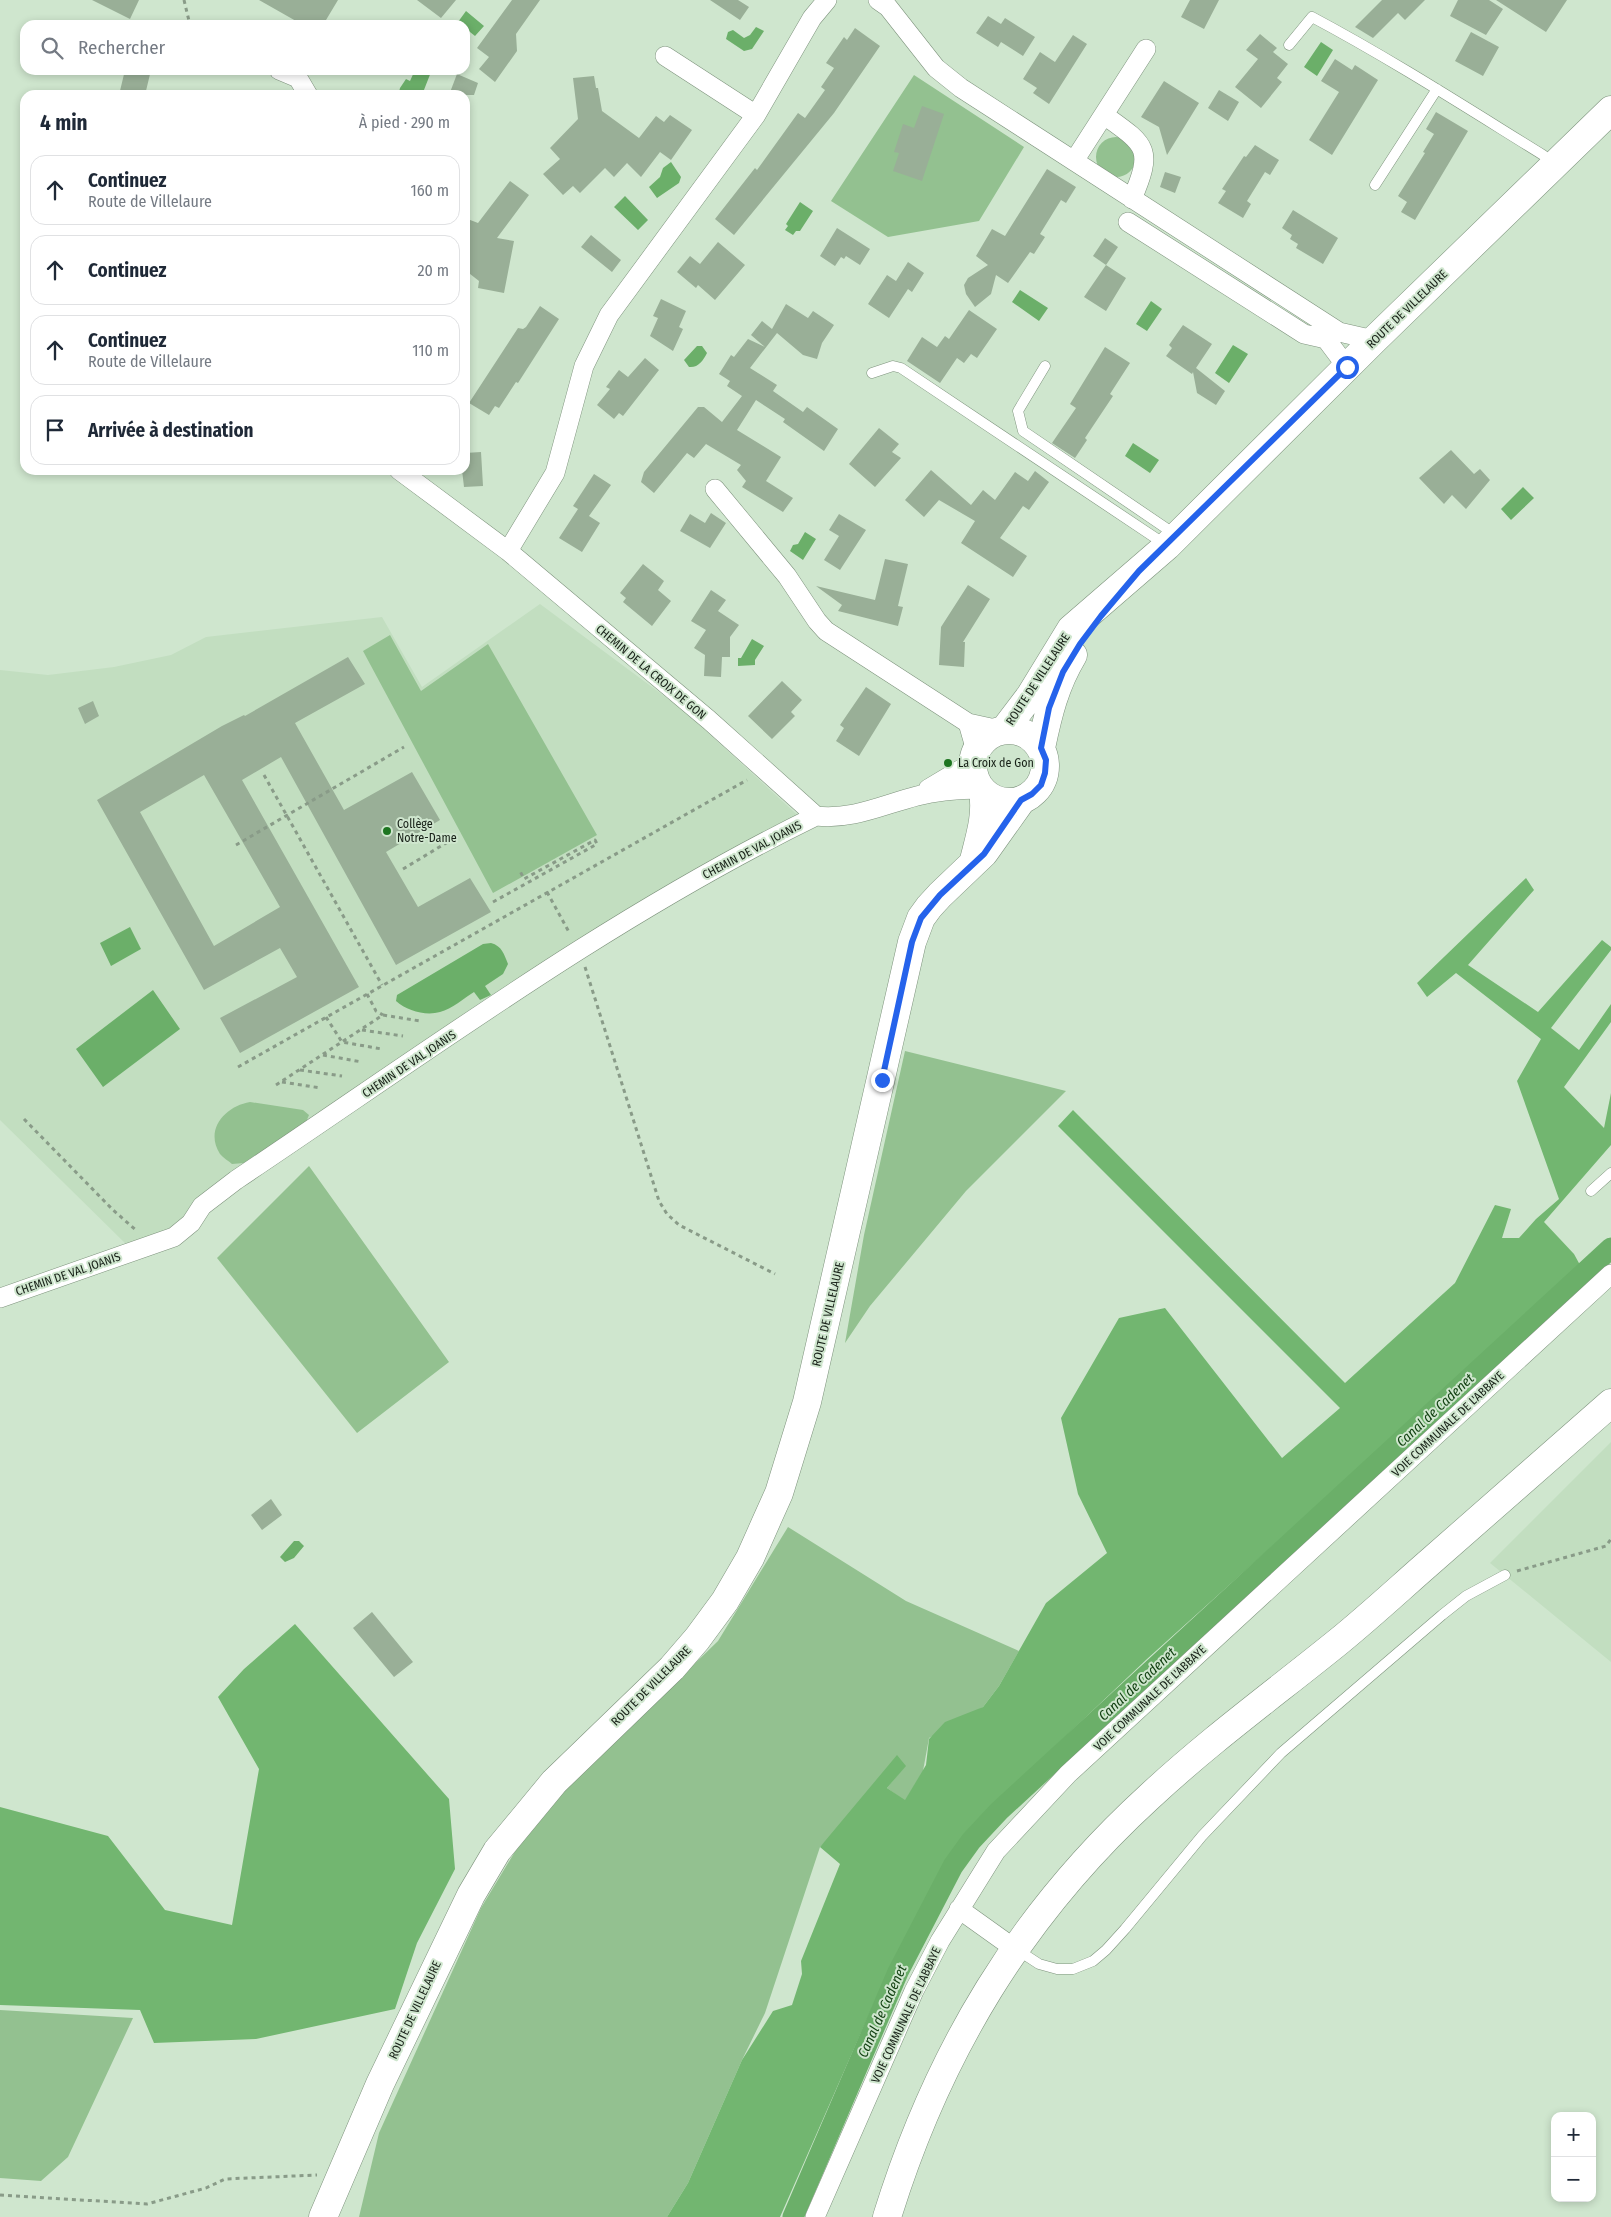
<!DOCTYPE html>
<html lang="fr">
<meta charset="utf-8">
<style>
:root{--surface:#fff;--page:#f6f6f7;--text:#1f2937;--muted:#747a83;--line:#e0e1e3}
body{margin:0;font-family:"Fira Sans Condensed",sans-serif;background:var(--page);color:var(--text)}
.controls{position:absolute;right:15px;bottom:15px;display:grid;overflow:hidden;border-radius:10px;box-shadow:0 2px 8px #0003}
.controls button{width:45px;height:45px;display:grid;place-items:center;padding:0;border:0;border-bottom:1px solid var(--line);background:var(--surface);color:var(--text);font:25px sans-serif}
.stop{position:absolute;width:15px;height:15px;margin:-11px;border:4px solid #2563eb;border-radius:50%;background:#fff}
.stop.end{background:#2563eb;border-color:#fff;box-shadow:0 1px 5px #0008}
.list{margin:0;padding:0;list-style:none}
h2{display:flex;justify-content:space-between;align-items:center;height:65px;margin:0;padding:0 20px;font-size:21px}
h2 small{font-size:16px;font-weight:400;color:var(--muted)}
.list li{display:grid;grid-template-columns:32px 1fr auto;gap:15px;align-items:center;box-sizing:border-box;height:70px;margin:0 10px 10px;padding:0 10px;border:1px solid var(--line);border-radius:15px}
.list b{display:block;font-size:19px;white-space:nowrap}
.list p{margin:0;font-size:16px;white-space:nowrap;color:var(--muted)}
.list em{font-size:16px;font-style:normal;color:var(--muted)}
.icon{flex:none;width:28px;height:28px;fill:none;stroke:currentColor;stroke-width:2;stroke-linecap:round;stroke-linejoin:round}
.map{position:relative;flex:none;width:1611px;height:2217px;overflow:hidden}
.search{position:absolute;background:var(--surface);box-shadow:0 2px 8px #0003;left:20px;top:20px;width:450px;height:55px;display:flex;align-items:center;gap:12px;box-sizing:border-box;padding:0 18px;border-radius:15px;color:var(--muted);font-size:19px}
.panel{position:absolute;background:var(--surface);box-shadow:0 2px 8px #0003;left:20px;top:90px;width:450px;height:385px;border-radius:15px}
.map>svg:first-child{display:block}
.built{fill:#c2dec0}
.green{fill:#93c190}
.forest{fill:#72b670}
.water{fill:#6baf69}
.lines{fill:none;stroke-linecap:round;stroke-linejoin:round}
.canal{stroke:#6baf69;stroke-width:21}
.building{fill:#99af97;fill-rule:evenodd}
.lane-casing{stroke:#7e937d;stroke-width:11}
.street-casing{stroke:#7e937d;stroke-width:20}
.primary-casing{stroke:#7e937d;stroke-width:29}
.path{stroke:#899b88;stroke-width:3;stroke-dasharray:4 4;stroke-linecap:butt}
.lane{stroke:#fff;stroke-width:10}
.street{stroke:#fff;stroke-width:19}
.primary{stroke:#fff;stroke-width:28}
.route{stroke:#2563eb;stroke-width:6}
.poi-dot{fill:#1e7521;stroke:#cfe6ce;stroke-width:2}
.labels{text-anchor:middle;stroke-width:4;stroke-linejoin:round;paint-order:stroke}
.street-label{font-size:12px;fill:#172017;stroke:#cfe6ce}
.poi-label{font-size:12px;fill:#172017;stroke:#cfe6ce;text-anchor:start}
.water-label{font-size:14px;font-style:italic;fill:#134213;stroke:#cfe6ce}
</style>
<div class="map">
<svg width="1611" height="2217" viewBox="0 0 1611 2217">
<rect width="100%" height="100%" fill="#cfe6ce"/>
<path class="built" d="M 540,604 L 683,710 L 804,821 L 592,948 L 179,1227 L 130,1248 L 0,1120 L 0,670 L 48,675 L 114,667 L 171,655 L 206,637 L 382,617 L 422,687 Z
M 1611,1442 L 1611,1662 L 1490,1563 Z"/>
<path class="green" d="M 914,75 L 1024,147 L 979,221 L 888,237 L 831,201 Z
M1096 157a20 20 0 1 1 40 0a20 20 0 1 1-40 0Z
M 390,635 L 421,691 L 488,644 L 597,835 L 493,893 L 363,651 Z
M 905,1051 L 1066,1091 L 966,1191 L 870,1306 L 845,1343 L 864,1235 Z
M 250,1102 L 303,1110 L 309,1115 L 306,1122 L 244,1163 L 232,1164 C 229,1161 223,1158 220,1154 C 204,1129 226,1106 250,1102 Z
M 309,1166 L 449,1362 L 357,1433 L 217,1258 Z
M 788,1527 L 906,1601 L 1019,1651 L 999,1686 L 983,1707 L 929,1738 L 923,1771 L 905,1801 L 887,1788 L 905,1766 L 820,1847 L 765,2013 L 742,2060 L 688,2183 L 667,2217 L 359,2217 L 379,2133 L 481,1908 L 534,1820 L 718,1641 Z
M 0,2010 L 133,2018 L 68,2157 L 41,2181 L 0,2178 Z"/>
<path class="forest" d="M 1526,878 L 1534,890 L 1468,965 L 1538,1012 L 1602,940 L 1611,947 L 1611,950 L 1551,1028 L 1579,1050 L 1611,1004 L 1611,1022 L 1564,1087 L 1604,1128 L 1611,1093 L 1611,1145 L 1544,1222 L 1574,1254 L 1580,1265 L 1435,1400 L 1147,1659 L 1030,1770 L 972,1829 L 946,1860 L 885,1978 L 780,2217 L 667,2217 L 688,2183 L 742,2060 L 773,2011 L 792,2005 L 802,1974 L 801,1961 L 840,1864 L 820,1847 L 897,1755 L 906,1766 L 887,1788 L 905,1800 L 926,1765 L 929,1739 L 945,1722 L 983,1707 L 999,1686 L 1046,1603 L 1107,1553 L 1078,1494 L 1061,1418 L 1119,1318 L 1165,1308 L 1282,1458 L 1340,1408 L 1058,1126 L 1073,1110 L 1345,1383 L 1455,1283 L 1495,1205 L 1511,1209 L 1502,1238 L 1519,1238 L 1536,1219 L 1559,1199 L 1517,1081 L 1541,1039 L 1456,973 L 1427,997 L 1417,983 Z
M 295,1624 L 449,1799 L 455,1869 L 417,1943 L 395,2009 L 256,2039 L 154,2043 L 140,2010 L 0,2005 L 0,1807 L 108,1836 L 165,1910 L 232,1925 L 259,1769 L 218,1697 L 244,1669 Z"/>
<path class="water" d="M 466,11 L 484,26 L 475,36 L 465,28 L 465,25 L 458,22 Z
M 756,27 L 764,31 L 752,49 L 744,51 L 726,39 L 728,32 L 733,30 L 744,38 L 750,35 Z
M 1321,42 L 1333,50 L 1317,76 L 1304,67 Z
M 415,70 L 426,70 L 431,72 L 422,95 L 405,95 L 399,92 L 400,88 L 406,79 L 410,81 Z
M 671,162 L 681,177 L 679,183 L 657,198 L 649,187 L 660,177 L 663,168 Z
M 625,196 L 648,220 L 638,230 L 614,207 Z
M 800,202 L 813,211 L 800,231 L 796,231 L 793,235 L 785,230 L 788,226 L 786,224 Z
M 1020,290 L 1048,308 L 1039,321 L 1012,302 Z
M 1151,301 L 1162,309 L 1147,331 L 1136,324 Z
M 1233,345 L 1248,354 L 1229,383 L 1215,373 Z
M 697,346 L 702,346 L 707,353 C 703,361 698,368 689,367 L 684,360 Z
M 1133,443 L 1159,460 L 1150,473 L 1125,456 Z
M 1523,487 L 1534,498 L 1511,520 L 1501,509 Z
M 805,532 L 816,539 L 803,560 L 790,551 L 793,545 L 798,544 Z
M 752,639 L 764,646 L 755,660 L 755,665 L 738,666 L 738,658 L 741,658 Z
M 130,927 L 141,949 L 111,966 L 100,943 Z
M 491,943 C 502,946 504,954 508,964 L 503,974 L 485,986 L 491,995 L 480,1000 L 474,992 C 464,998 452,1009 440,1012 C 426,1016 407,1011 396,1001 L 397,995 L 483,944 Z
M 153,990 L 180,1029 L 103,1087 L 76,1049 Z
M 294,1541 L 299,1541 L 304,1546 L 294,1558 L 285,1562 L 280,1557 Z"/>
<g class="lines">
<path class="canal" d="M 793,2217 L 898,1972 L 953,1866 L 971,1841 L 999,1811 L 1611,1248"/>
</g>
<path class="building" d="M 92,0 L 139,0 L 130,19 Z
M 259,0 L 338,0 L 323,25 L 303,25 Z
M 417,0 L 456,0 L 441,18 Z
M 512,0 L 540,0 L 516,34 L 517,51 L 495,82 L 479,69 L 489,57 L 477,48 Z
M 710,0 L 738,0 L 749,7 L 740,20 Z
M 1190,0 L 1219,0 L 1204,29 L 1181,17 Z
M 1382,0 L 1425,0 L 1405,20 L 1398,13 L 1373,38 L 1355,27 Z
M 1458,0 L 1489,0 L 1503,9 L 1486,35 L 1450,16 Z
M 1496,0 L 1567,0 L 1546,32 Z
M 988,16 L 1001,24 L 1005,18 L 1035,37 L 1023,56 L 1001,42 L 998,47 L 976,33 Z
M 855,28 L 880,46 L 834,113 L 734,235 L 715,219 L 755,168 L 757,170 L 798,113 L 805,118 L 825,90 L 821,87 L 834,68 L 826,63 L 844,37 L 847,40 Z
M 1471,32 L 1499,47 L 1483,76 L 1455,61 Z
M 1260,34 L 1277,48 L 1273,52 L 1288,64 L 1277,78 L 1282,82 L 1261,108 L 1235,87 L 1258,59 L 1246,50 Z
M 1073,35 L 1087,44 L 1049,104 L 1033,93 L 1037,88 L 1023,79 L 1040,52 L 1055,62 Z
M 1335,59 L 1352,70 L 1355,65 L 1378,80 L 1332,155 L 1309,140 L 1339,92 L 1321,81 Z
M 125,70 L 151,70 L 145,95 L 119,95 Z
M 457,74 L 478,83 L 474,95 L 449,95 Z
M 594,76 L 596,88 L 598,88 L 602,111 L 639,138 L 656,116 L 664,122 L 670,115 L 692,130 L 671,160 L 660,152 L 641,177 L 627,163 L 614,177 L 605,168 L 580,193 L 573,186 L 563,195 L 543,174 L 560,159 L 550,148 L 578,119 L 573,78 Z
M 1164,81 L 1199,103 L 1167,155 L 1159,127 L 1141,117 Z
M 1219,90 L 1239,102 L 1228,121 L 1208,108 Z
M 922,106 L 944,114 L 922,181 L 893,171 L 899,153 L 894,152 L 903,124 L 914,128 Z
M 1436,112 L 1468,131 L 1415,220 L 1401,212 L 1407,202 L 1398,196 L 1425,153 L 1423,152 L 1434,134 L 1426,129 Z
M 1255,145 L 1279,160 L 1270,175 L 1265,172 L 1247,201 L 1251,204 L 1243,218 L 1218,203 L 1226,191 L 1222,189 L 1244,156 L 1246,157 Z
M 1047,169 L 1076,187 L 1066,203 L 1061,200 L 1040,234 L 1045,237 L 1034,254 L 1030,252 L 1008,283 L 996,275 L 991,294 L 975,307 L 966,294 L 964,285 L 968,278 L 988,265 L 976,256 L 992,229 L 1005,236 Z
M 1165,172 L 1181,177 L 1175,193 L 1160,187 Z
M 510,181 L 529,195 L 497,238 L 514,241 L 504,293 L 478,288 L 479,281 L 465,270 L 465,218 L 478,223 Z
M 1293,210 L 1338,238 L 1323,264 L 1296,248 L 1298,244 L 1290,239 L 1292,235 L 1282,228 Z
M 837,228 L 870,249 L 860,265 L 846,256 L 844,259 L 841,257 L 835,266 L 820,256 Z
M 591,235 L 621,260 L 612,272 L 581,247 Z
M 1105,238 L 1118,247 L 1106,265 L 1093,256 Z
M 718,242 L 745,265 L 715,300 L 698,285 L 696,288 L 677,272 L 690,256 L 700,264 Z
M 908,262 L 924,273 L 912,292 L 908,289 L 889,318 L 868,304 L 887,275 L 896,281 Z
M 1106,265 L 1126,278 L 1106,311 L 1084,297 Z
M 661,299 L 686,311 L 679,327 L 683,329 L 673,351 L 650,336 L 658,318 L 653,316 Z
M 786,304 L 808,318 L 813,311 L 834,325 L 822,343 L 817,359 L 803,355 L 777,333 L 750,368 L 777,385 L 773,391 L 803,412 L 807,407 L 838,429 L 824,451 L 783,422 L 785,419 L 756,400 L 737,430 L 781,457 L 766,481 L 793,498 L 783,512 L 742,487 L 746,481 L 737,470 L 741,465 L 706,444 L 694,458 L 687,453 L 654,493 L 641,482 L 644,472 L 698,407 L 704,407 L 722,422 L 742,396 L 727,386 L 730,381 L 719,374 L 731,355 L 734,357 L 748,339 L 765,347 L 751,335 L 762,321 L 772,329 Z
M 540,306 L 559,319 L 518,383 L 516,382 L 499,408 L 495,406 L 489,415 L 469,403 L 518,328 L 523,329 L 526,327 Z
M 969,310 L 997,329 L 977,358 L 971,354 L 964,363 L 957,358 L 940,383 L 907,361 L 922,337 L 937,347 L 945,336 L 949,339 Z
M 1183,325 L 1212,344 L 1196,368 L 1225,391 L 1216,405 L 1197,393 L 1193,372 L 1192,374 L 1166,356 L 1172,348 L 1169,345 Z
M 1105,347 L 1130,363 L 1110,394 L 1113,396 L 1085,438 L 1087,440 L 1075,458 L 1052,443 L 1076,408 L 1070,404 Z
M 645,358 L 659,370 L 623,416 L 619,413 L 614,419 L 597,405 L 610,389 L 606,387 L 619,370 L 628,377 Z
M 879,428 L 899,444 L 892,452 L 901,458 L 875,487 L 849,464 Z
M 1451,450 L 1474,474 L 1480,469 L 1490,480 L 1466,509 L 1452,495 L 1444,504 L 1419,478 Z
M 481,452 L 483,486 L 464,487 L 462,470 L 465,470 L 465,453 Z
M 931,470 L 971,505 L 983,490 L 995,500 L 1015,472 L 1028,481 L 1035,471 L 1049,482 L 1029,510 L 1023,506 L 1000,538 L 1027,556 L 1013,577 L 961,543 L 975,521 L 939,500 L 924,517 L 905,500 Z
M 594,474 L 611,485 L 589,516 L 600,523 L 582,552 L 559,538 L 578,509 L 573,506 Z
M 711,513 L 726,523 L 710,548 L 680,531 L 690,514 L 705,523 Z
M 839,514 L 866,530 L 840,570 L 824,560 L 839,536 L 829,530 Z
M 885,559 L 908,564 L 898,606 L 903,607 L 898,626 L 838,611 L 842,605 L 816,586 L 875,600 Z
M 643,564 L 664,581 L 658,590 L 671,601 L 652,626 L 623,602 L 626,598 L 620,593 Z
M 968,585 L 990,599 L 963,642 L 965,642 L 964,667 L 939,665 L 941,627 Z
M 711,590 L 726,600 L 718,611 L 739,625 L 730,637 L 730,657 L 722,657 L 721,677 L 704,676 L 705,655 L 694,648 L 706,630 L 691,621 Z
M 348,657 L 365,684 L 295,723 L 344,810 L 412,772 L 440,820 L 386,852 L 418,907 L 470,878 L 491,912 L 396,965 L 281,757 L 242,780 L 359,987 L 240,1053 L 220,1018 L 297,977 L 280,948 L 204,990 L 97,800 L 222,726 L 244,715 L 245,716 ZM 204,775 L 280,907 L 214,946 L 140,812 Z
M 782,681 L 802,700 L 791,712 L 795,716 L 772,739 L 748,716 Z
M 866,687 L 891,704 L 859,756 L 836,741 L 844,728 L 840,725 Z
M 93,701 L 99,716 L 85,724 L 78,708 Z
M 271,1499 L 282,1515 L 262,1530 L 251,1515 Z
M 372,1612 L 413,1662 L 394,1677 L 353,1628 Z"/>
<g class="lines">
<defs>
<path id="lane" d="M 1289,45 L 1312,17 C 1391,59 1467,108 1543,155 L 1553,164
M 1375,185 L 1437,89
M 1045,366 L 1018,411 L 1023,431 L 1176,535
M 872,373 L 893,366 L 901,368 L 1166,545
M 1591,1191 L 1611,1173
M 1016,1949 L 1039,1964 L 1057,1969 L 1073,1969 L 1093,1961 L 1106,1950 L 1125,1929 L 1202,1836 L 1281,1753 L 1442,1615 L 1466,1596 L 1505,1575"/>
<path id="street" d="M 878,0 L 888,7 L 936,68 L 961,88 L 1339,332 L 1374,340
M 665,56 L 756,115
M 279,70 L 298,78 L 308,95
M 1104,115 C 1146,145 1154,148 1132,199
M 1074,161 L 1146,49
M 1128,222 L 1304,334 L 1326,339
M 1321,328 L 1326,339 L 1347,367
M 399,470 L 508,551 L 709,720 L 816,816 C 853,820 882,805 917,796 C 939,790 959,790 981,789
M 715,489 L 787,576 L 817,621 L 826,631 L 968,723
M 508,551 L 555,473 L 584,366 L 609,315 L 756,115 L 812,18 L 827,0
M 976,751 L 968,723 L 1000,730
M 928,789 L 963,768 L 974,757
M 0,1298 L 174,1237 L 191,1223 L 202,1206 L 236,1180 C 426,1053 611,916 816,816
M 959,1909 L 1015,1949
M 815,2217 L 914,1991 L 940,1941 L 996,1851 L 1068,1774 L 1611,1274"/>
<path id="primary" d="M 1005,729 L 1030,696 L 1071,629 L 1167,546 L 1374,340 L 1611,110
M973 766a36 36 0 1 1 72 0a36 36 0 1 1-72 0Z
M 1041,748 C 1048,714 1055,685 1073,655
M 974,860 C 980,836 987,815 983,791
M 323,2217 L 380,2084 L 471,1895 L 497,1851 L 554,1782 L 672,1668 L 697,1639 L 725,1601 L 750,1558 L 766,1522 L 779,1493 L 807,1402 L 912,942 L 921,918 L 929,907 L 940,895 L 984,853 L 1021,801
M 887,2217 C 938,2052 1021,1914 1149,1797 C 1209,1741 1275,1693 1338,1642 C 1370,1616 1400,1588 1431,1561 C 1491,1509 1551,1456 1611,1403"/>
</defs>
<use href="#lane" class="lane-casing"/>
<use href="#street" class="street-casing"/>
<use href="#primary" class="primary-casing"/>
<path class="path" d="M 184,0 L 190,25
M 264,775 L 382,985
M 236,845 L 404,747
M 403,869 L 456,837
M 547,892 L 570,934
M 493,902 L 597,844 L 595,840 L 524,879 L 519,869
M 585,967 L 659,1201 L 667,1214 L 679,1225 L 775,1274
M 367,994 L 376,1011 L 383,1015
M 326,1017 L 342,1042 L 382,1049
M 362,1030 L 403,1036
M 323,1055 L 362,1062
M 238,1067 L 747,780
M 300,1070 L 342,1076
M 282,1082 L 321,1088
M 276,1085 L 383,1015 L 420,1021
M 24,1119 L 113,1210 L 137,1231
M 1517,1571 L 1606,1546 L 1611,1539
M 0,2195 L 147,2204 L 206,2188 L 225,2179 L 317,2175"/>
<use href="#lane" class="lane"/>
<use href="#street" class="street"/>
<use href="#primary" class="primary"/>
</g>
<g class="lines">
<path class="route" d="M 882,1080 L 912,942 L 921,918 L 940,895 L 984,854 L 1021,800 L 1032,794 L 1041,785 L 1045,773 L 1046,760 L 1041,748 L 1049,708 L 1063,672 L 1080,644 L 1101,616 L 1139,571 L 1347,367"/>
</g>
<g class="poi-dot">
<circle cx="948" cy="763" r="5"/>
<circle cx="387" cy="831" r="5"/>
</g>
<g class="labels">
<g class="street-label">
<text transform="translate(1407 309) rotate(-44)" y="4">ROUTE DE VILLELAURE</text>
<text transform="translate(651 672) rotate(40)" y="4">CHEMIN DE LA CROIX DE GON</text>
<text transform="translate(1038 679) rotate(-57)" y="4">ROUTE DE VILLELAURE</text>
<text transform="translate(752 850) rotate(-28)" y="4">CHEMIN DE VAL JOANIS</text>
<text transform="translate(409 1064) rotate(-34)" y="4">CHEMIN DE VAL JOANIS</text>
<text transform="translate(68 1274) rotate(-19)" y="4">CHEMIN DE VAL JOANIS</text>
<text transform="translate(828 1314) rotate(-77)" y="4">ROUTE DE VILLELAURE</text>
<text transform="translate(1448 1424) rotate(-43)" y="4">VOIE COMMUNALE DE L'ABBAYE</text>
<text transform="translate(651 1686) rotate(-45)" y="4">ROUTE DE VILLELAURE</text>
<text transform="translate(1150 1698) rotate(-43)" y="4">VOIE COMMUNALE DE L'ABBAYE</text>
<text transform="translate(415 2010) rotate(-65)" y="4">ROUTE DE VILLELAURE</text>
<text transform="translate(906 2015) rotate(-65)" y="4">VOIE COMMUNALE DE L'ABBAYE</text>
</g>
<g class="poi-label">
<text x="958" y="767">La Croix de Gon</text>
<text x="397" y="828">Collège<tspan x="397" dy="14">Notre-Dame</tspan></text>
</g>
<g class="water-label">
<text transform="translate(1435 1410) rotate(-43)" y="5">Canal de Cadenet</text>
<text transform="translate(1137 1684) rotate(-43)" y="5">Canal de Cadenet</text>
<text transform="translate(882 2011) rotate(-66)" y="5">Canal de Cadenet</text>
</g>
</g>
</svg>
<div class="controls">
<button>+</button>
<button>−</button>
</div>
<div class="stop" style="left:1347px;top:367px"></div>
<div class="stop end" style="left:882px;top:1080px"></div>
<div class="search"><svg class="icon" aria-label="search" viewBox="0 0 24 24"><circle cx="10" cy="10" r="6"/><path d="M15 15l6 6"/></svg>Rechercher</div>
<section class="panel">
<h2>4 min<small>À pied · 290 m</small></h2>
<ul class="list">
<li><svg class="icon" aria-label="ahead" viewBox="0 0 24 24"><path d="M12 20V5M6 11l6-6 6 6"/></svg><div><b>Continuez</b><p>Route de Villelaure</p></div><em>160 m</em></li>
<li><svg class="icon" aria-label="ahead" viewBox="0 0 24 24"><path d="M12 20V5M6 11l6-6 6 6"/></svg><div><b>Continuez</b></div><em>20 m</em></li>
<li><svg class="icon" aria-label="ahead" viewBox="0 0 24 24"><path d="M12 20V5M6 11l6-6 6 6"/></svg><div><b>Continuez</b><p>Route de Villelaure</p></div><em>110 m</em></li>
<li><svg class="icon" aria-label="arrive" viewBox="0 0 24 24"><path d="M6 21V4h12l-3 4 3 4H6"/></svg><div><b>Arrivée à destination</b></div></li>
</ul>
</section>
</div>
